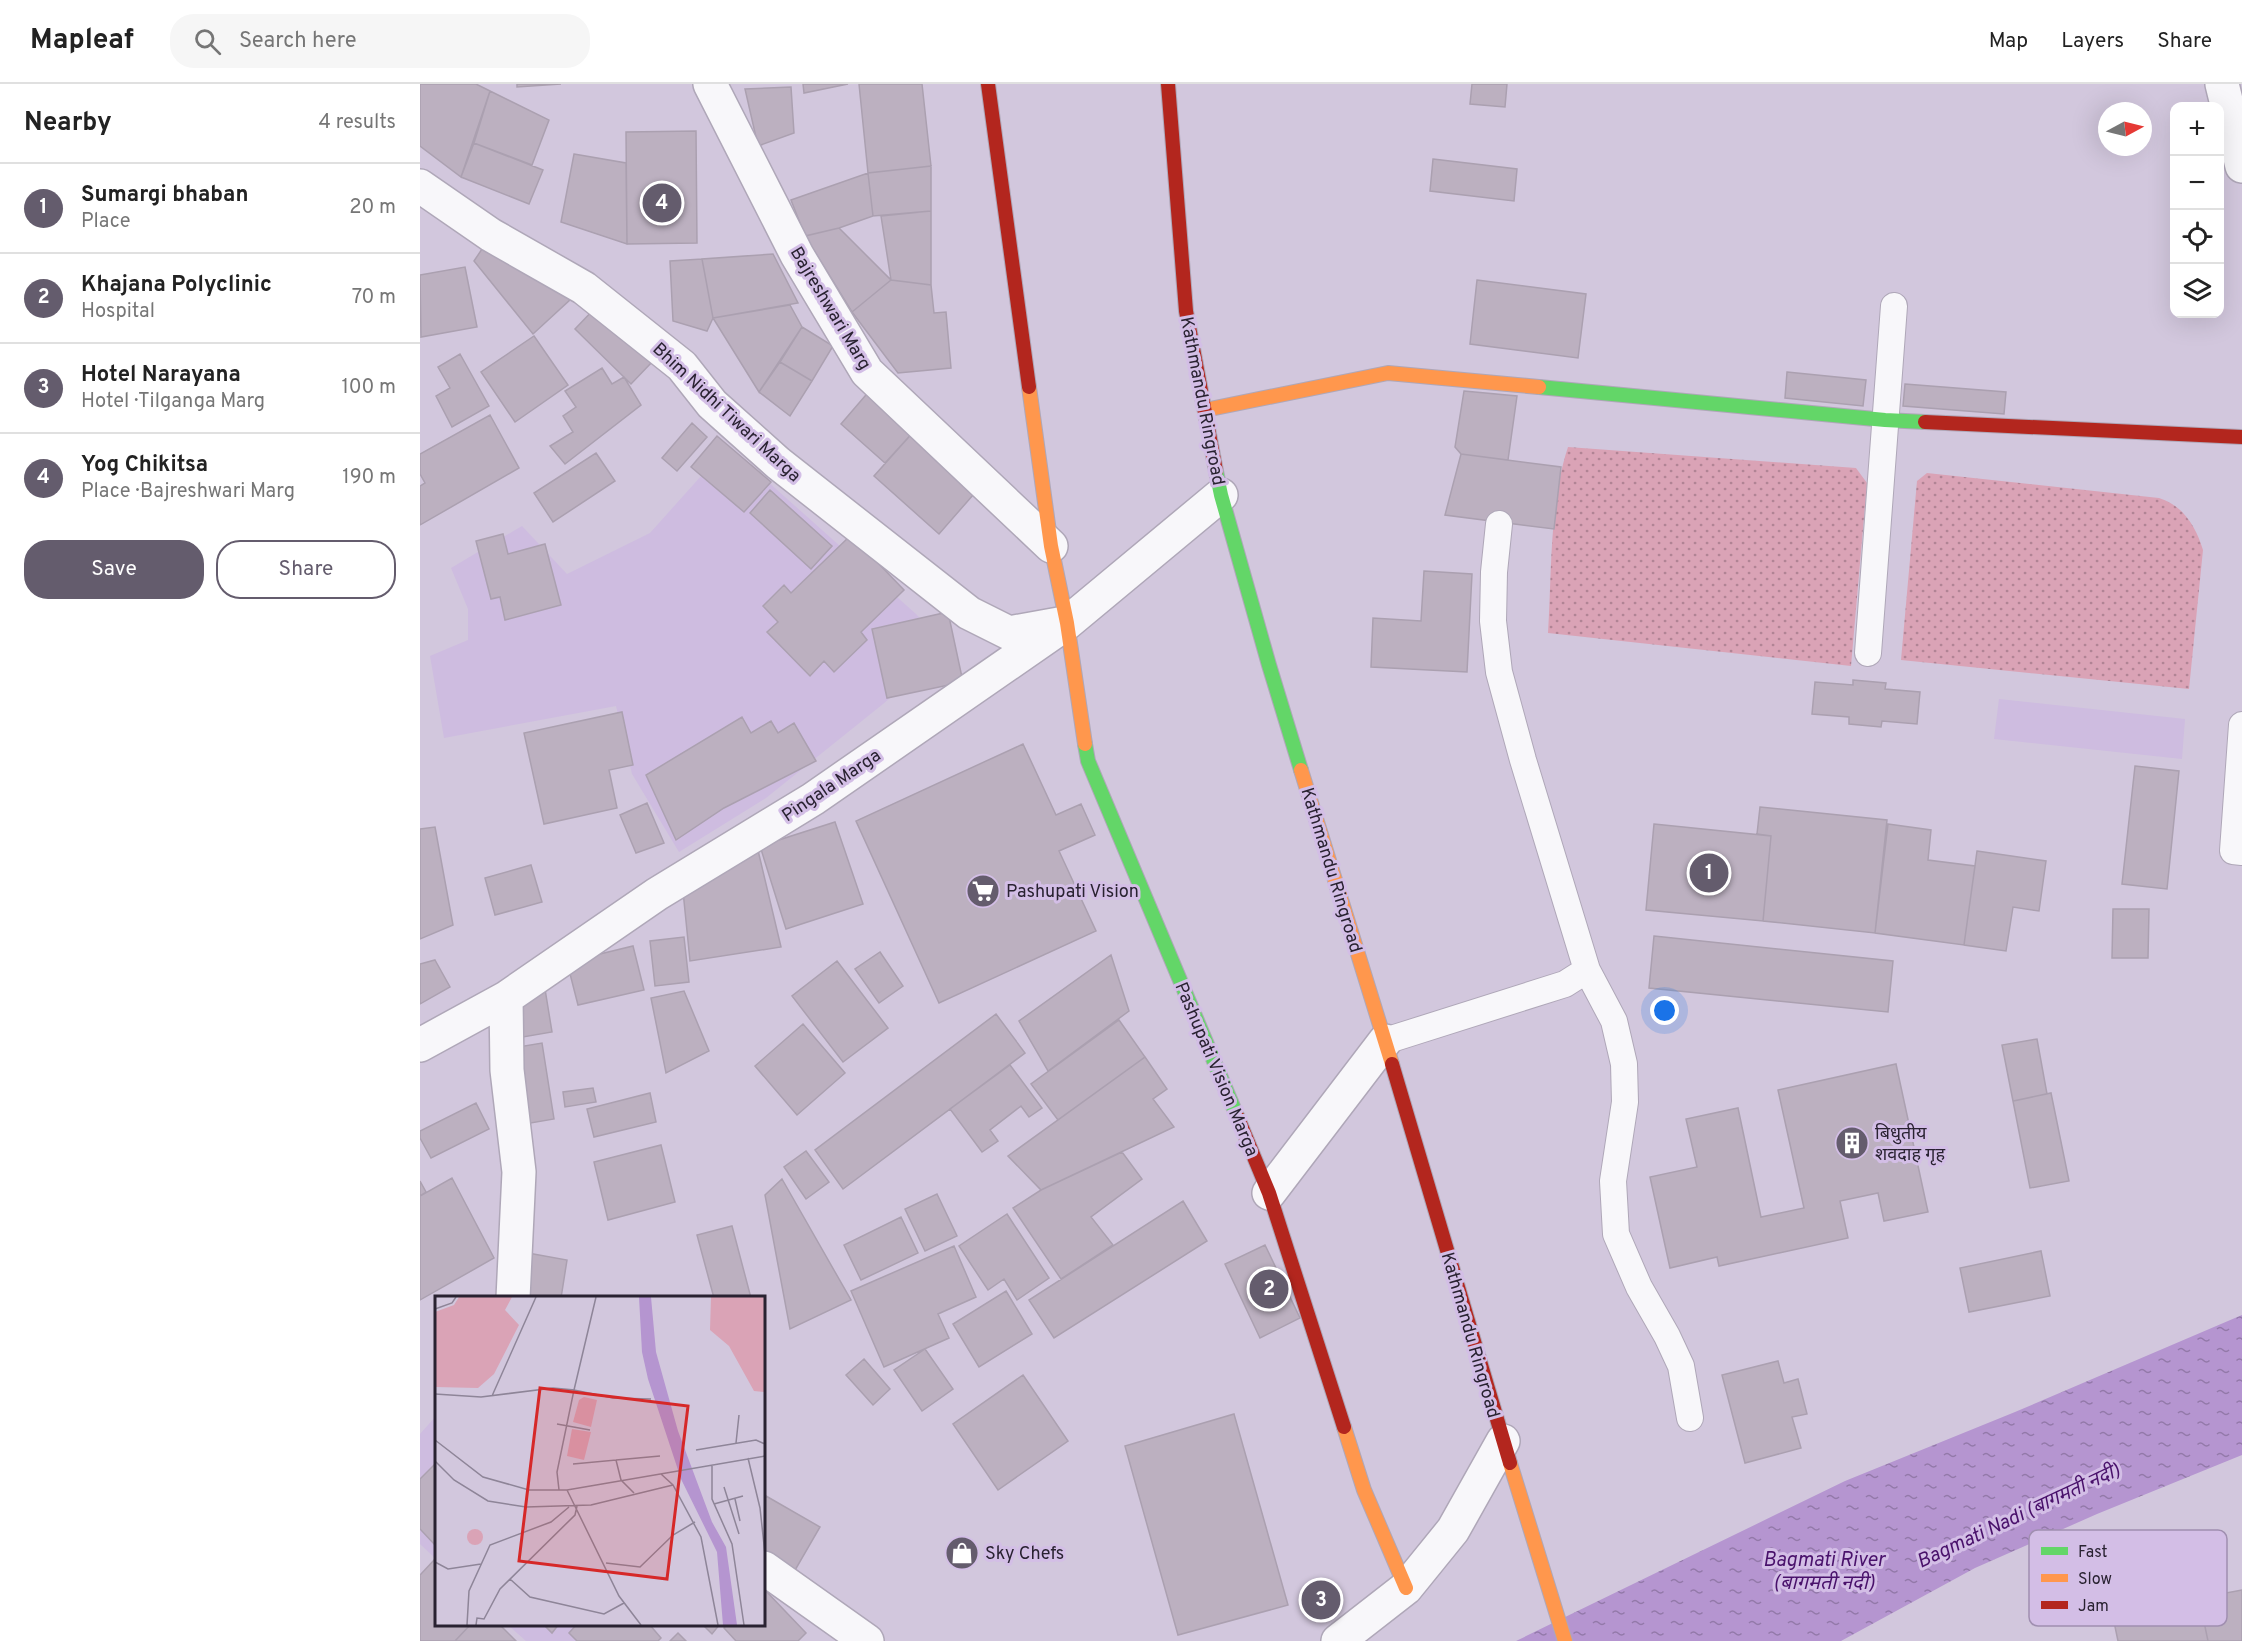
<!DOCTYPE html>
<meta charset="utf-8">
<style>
:root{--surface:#fff;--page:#f6f6f6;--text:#222;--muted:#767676;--line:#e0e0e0;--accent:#645c6d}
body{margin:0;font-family:Overpass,"Noto Sans Devanagari",sans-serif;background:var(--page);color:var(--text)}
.controls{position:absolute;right:18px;top:18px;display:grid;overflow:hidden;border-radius:12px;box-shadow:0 6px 24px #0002}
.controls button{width:54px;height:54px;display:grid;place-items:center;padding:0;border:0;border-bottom:2px solid var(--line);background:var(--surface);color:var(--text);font:30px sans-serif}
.compass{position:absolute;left:1678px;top:18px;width:54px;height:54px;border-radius:50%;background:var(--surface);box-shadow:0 6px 24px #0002;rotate:83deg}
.you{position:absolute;left:1245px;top:927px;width:21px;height:21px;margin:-15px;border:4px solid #fff;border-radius:50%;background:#1a73e8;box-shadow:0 0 0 9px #1a73e833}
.badge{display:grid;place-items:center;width:39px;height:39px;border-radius:50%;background:var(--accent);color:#fff;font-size:20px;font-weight:700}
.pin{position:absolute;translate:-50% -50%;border:3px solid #fff;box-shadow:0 2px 6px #0006}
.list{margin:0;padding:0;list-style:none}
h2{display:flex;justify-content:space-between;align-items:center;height:78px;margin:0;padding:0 24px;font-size:26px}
h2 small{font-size:20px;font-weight:400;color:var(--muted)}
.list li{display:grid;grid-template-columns:39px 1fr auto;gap:18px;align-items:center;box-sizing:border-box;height:90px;padding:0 24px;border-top:2px solid var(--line)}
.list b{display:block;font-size:22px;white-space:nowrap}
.list p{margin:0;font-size:20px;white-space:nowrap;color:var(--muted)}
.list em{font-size:20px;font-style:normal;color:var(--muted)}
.actions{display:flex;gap:12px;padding:18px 24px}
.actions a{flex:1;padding:14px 0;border:2px solid var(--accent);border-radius:24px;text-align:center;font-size:21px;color:var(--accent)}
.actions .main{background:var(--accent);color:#fff}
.icon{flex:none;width:33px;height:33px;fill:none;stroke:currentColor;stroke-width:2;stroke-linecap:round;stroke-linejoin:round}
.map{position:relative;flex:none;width:1822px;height:1557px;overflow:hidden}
header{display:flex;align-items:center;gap:36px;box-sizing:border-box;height:84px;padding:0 30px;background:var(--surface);border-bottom:2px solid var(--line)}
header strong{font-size:28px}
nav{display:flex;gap:33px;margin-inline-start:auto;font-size:21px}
.search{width:420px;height:54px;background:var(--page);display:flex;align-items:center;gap:15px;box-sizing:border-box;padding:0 21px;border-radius:24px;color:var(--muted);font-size:22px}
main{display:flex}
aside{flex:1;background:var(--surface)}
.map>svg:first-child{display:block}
.built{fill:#cebce0}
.grass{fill:url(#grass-dots)}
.water{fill:url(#water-ripples)}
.building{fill:#bcb0c0;stroke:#aba0b0;stroke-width:1.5}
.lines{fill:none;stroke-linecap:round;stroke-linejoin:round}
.lane-casing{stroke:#afa7b8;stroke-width:28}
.street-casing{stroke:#afa7b8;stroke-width:36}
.fast-casing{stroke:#afa7b8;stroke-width:16}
.slow-casing{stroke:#afa7b8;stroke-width:16}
.jam-casing{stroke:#afa7b8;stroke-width:16}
.lane{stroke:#f8f7fa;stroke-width:26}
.street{stroke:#f8f7fa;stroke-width:33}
.fast{stroke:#63d668;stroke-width:14}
.slow{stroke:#ff974d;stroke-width:14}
.jam{stroke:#b3261e;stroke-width:14}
.labels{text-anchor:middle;stroke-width:6;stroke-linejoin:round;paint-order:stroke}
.street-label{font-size:18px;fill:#292231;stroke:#d3bee6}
.poi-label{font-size:18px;fill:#292231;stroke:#d3bee6;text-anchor:start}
.water-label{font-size:20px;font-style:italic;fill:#49116b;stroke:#d3bee6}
.inset-road{fill:none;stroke:#8e8598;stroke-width:1.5}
.view{fill:#d62828;fill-opacity:0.15;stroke:#d62828;stroke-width:3}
.inset-edge{fill:none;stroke:#292231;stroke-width:3}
.key{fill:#d3bee6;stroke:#a08fb0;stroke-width:1.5}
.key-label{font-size:16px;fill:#292231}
</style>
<header>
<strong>Mapleaf</strong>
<div class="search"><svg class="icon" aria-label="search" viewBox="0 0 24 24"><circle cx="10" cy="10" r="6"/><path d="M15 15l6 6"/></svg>Search here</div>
<nav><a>Map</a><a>Layers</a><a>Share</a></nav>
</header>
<main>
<aside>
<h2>Nearby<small>4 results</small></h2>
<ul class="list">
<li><span class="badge">1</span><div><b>Sumargi bhaban</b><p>Place</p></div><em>20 m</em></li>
<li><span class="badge">2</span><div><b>Khajana Polyclinic</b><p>Hospital</p></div><em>70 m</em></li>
<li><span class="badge">3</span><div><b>Hotel Narayana</b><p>Hotel · Tilganga Marg</p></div><em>100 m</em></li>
<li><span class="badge">4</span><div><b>Yog Chikitsa</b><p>Place · Bajreshwari Marg</p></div><em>190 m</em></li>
</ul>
<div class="actions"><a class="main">Save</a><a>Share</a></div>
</aside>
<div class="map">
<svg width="1822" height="1557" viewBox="0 0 1822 1557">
<defs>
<pattern id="grass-dots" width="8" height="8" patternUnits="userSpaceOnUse" patternTransform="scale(1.5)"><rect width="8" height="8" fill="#daa3b6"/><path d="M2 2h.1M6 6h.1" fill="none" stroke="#b18495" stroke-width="1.8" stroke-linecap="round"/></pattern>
<pattern id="water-ripples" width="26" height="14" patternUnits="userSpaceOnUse" patternTransform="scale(1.5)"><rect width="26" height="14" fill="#b595d0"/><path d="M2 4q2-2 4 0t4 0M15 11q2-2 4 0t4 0" fill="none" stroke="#9379a9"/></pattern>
</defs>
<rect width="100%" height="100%" fill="#d2c7dd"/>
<path class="built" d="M 308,362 L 496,530 L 528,564 L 463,620 L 346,714 L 259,768 L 212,690 L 196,622 L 24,654 L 10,572 L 48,556 L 48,525 L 31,484 L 102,442 L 147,490 L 230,449 Z
M 1579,615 L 1765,635 L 1762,675 L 1574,655 Z
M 16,1332 L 16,1475 L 0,1460 L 0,1350 Z
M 88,1541 L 188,1541 L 172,1557 L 106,1557 Z"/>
<path class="grass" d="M 1148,363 L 1436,384 L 1447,399 L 1431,582 L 1128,549 C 1132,488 1129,421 1148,363 Z
M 1507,389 L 1739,414 C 1763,421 1776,443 1783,466 L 1769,605 L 1481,576 L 1497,397 Z"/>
<path class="water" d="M 1822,1231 L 1822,1371 L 1677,1430 L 1555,1484 L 1421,1557 L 1096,1557 L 1425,1397 L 1595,1328 Z"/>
<path class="building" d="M 0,0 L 56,0 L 70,7 L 41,93 L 0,62 Z
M 97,0 L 141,0 L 97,3 Z
M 383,0 L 428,0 L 384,9 Z
M 439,0 L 502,0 L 511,82 L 448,89 Z
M 1052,0 L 1087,0 L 1085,23 L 1050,20 Z
M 371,3 L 374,49 L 338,62 L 325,5 Z
M 70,7 L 129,36 L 112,81 L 54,59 Z
M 276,47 L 277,159 L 207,160 L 206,48 Z
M 54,59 L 123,86 L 109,120 L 41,93 Z
M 154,70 L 206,79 L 207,160 L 141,138 Z
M 1013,75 L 1097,85 L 1094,117 L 1010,107 Z
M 511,82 L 511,127 L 453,132 L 448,89 Z
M 448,89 L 453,132 L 419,144 L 385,152 L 371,116 Z
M 511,127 L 511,201 L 471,196 L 461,132 Z
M 419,144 L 471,196 L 432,228 L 385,152 Z
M 68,156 L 152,214 L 113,250 L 54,177 Z
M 353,170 L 378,219 L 293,234 L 282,175 Z
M 282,175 L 293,234 L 287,247 L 253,237 L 250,177 Z
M 45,183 L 57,243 L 1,253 L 0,191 Z
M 471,196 L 511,201 L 514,229 L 526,228 L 531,284 L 478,289 L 432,228 Z
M 1057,196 L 1166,210 L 1158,274 L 1050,260 Z
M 370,221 L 382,243 L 339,308 L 293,234 Z
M 177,222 L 233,277 L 211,300 L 155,245 Z
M 382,243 L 413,262 L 392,297 L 360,278 Z
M 114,252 L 148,301 L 95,338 L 61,288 Z
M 40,270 L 69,322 L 32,343 L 16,312 L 30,304 L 18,283 Z
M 360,278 L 392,297 L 370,332 L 339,308 Z
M 182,284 L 192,300 L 204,293 L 221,321 L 145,380 L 130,362 L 153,348 L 143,332 L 156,323 L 145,307 Z
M 1367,288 L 1446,296 L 1443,322 L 1365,314 Z
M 1485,300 L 1586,308 L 1584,330 L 1483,322 Z
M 451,305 L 496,345 L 465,379 L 421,340 Z
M 1044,307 L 1097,312 L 1088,376 L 1041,370 L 1035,363 Z
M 70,331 L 99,384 L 0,441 L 0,402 L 5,399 L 0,390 L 0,370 Z
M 272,339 L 287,353 L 257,387 L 242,374 Z
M 496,345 L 560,403 L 519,450 L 454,392 Z
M 297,352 L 351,398 L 324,428 L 271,383 Z
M 176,369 L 195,397 L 133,438 L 114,409 Z
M 1041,370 L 1141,383 L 1134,445 L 1025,431 Z
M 350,406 L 412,462 L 391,485 L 330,429 Z
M 83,450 L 88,470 L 125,460 L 141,521 L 85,536 L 80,513 L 71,515 L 56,457 Z
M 431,451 L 484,506 L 441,548 L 447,556 L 414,588 L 404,577 L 390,592 L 347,548 L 358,538 L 343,522 L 364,501 L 371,509 Z
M 1004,487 L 1052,490 L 1047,588 L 951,583 L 953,534 L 1001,537 Z
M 528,528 L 543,598 L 467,614 L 452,545 Z
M 1433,596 L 1466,599 L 1465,605 L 1500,608 L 1497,640 L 1462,637 L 1461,643 L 1429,640 L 1429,633 L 1392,630 L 1395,598 L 1433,601 Z
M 202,628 L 213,681 L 189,686 L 197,724 L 124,740 L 104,649 Z
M 322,633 L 331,649 L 351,637 L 358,649 L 374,639 L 396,677 L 304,724 L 256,756 L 226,691 Z
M 603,660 L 636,731 L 661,720 L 675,751 L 639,767 L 676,847 L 519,919 L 436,737 Z
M 1715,682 L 1759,687 L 1747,805 L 1702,800 Z
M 227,719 L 244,759 L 216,769 L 200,731 Z
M 1340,723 L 1467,736 L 1455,849 L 1343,837 L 1351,752 L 1337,750 Z
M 415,738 L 443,820 L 366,845 L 340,762 Z
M 1234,740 L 1351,752 L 1343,837 L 1226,826 Z
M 1468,740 L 1511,746 L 1508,776 L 1555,782 L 1544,861 L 1455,849 Z
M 15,743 L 33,841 L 0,855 L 0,745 Z
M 336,758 L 361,863 L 270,877 L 262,797 Z
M 1557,767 L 1626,777 L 1619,827 L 1593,823 L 1586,867 L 1544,861 Z
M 111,781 L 122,818 L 75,831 L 65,794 Z
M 1693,825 L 1729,825 L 1728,874 L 1692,874 Z
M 1234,852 L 1473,877 L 1468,928 L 1229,904 Z
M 264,853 L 269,898 L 235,902 L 230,857 Z
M 213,862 L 224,906 L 158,921 L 147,878 Z
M 460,868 L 483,902 L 459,919 L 435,885 Z
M 691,871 L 709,927 L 628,987 L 599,937 Z
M 15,876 L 30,903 L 0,920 L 0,880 Z
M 417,877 L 468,944 L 423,978 L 372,912 Z
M 125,905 L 132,948 L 103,953 L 95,911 Z
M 264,907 L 289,967 L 246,989 L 231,914 Z
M 576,930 L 605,969 L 423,1105 L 395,1066 Z
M 699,936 L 725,973 L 638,1036 L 611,1000 Z
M 383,940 L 425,989 L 377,1031 L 335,982 Z
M 1617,955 L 1627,1010 L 1593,1017 L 1582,961 Z
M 122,959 L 134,1035 L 105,1040 L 92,964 Z
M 725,973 L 747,1005 L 733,1015 L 754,1043 L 621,1106 L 588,1072 Z
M 1476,980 L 1508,1128 L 1464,1137 L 1458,1109 L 1420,1117 L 1428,1154 L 1299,1182 L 1297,1173 L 1250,1184 L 1230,1093 L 1277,1083 L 1266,1035 L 1318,1024 L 1341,1133 L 1384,1124 L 1358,1006 Z
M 590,981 L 622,1024 L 609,1033 L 601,1022 L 570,1046 L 578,1057 L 562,1068 L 530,1025 Z
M 173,1004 L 176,1018 L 145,1023 L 143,1008 Z
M 230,1009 L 236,1038 L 174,1053 L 167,1025 Z
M 1631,1009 L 1649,1097 L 1610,1104 L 1593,1017 Z
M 56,1019 L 69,1045 L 11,1074 L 0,1054 L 0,1047 Z
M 241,1061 L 255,1118 L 188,1136 L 174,1078 Z
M 386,1067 L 409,1098 L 386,1115 L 364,1083 Z
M 702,1068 L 722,1095 L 671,1133 L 693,1161 L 641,1195 L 593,1124 L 621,1106 Z
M 32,1094 L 74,1174 L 0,1216 L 0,1112 Z
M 362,1095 L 431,1216 L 370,1245 L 345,1111 Z
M 0,1097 L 6,1108 L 0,1112 Z
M 517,1110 L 537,1152 L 505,1167 L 485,1125 Z
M 763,1117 L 787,1157 L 634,1254 L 609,1216 Z
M 587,1130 L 629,1194 L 597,1216 L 584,1195 L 568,1206 L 539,1162 Z
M 481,1133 L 498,1169 L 441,1196 L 424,1161 Z
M 312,1142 L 331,1214 L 294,1214 L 277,1151 Z
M 845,1161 L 880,1234 L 840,1254 L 805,1180 Z
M 534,1162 L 556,1213 L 518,1230 L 529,1254 L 464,1283 L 431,1207 Z
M 1621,1167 L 1630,1212 L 1549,1228 L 1540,1184 Z
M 108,1169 L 147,1176 L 141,1214 L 100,1214 Z
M 586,1207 L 612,1250 L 559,1283 L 533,1240 Z
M 505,1265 L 533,1305 L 502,1327 L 474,1286 Z
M 444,1275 L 470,1305 L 453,1321 L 426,1291 Z
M 1358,1277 L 1364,1299 L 1378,1295 L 1387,1330 L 1372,1333 L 1381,1364 L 1325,1379 L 1302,1291 Z
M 603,1291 L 648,1357 L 578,1406 L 533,1340 Z
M 814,1330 L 868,1521 L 758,1551 L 705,1362 Z
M 16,1379 L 16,1462 L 0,1445 L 0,1395 Z
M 346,1412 L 400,1443 L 374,1488 L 344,1471 L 344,1416 Z
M 16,1474 L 16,1540 L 51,1540 L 35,1557 L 0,1557 L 0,1491 Z
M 344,1505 L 386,1549 L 378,1557 L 316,1557 L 304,1544 L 307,1540 L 344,1540 Z
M 1822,1506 L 1822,1557 L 1788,1557 L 1779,1514 Z
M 1779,1514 L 1788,1557 L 1698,1557 L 1693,1533 Z
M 51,1540 L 79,1540 L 96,1557 L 35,1557 Z
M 123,1540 L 139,1540 L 132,1549 Z
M 157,1540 L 229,1540 L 241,1554 L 238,1557 L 157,1557 L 149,1549 Z
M 282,1540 L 300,1540 L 292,1550 Z
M 258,1549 L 266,1557 L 250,1557 Z"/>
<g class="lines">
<defs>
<path id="lane" d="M 1448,569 L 1474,222
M 1822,641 L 1813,767 L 1822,768
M 1167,886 L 1194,937 L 1204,980 L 1205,1018 L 1193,1097 L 1196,1150 L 1219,1203 L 1247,1252 L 1261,1282 L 1270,1334
M 965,957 L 1145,900 L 1167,886 L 1103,676 L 1079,588 L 1073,537 L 1074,488 L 1079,440"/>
<path id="street" d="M 290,0 L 377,171 L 447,288 L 631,462
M 1802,0 L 1822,82
M 0,102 L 71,151 L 164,204 L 262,282 L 292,320 L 358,379 L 549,529 L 589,549 L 639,540
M 86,914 L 87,986 L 99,1088 L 93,1214
M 0,961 L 86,914 L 237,810 L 393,715 L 647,539 L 801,411
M 849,1109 L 965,957
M 344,1484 L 447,1557
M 918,1557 L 986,1504 L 1033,1446 L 1083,1357"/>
<path id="fast" d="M 1119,303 L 1465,336 L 1505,338
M 796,387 L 801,411 L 849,581 L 881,686
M 665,660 L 668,677 L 817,1032"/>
<path id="slow" d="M 609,303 L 631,462 L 647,539 L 665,660
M 785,326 L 968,289 L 1119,303
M 881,686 L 972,980
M 924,1343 L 944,1406 L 986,1504
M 1090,1379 L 1145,1557"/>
<path id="jam" d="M 568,0 L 609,303
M 748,0 L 766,227 L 796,387
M 1505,338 L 1822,353
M 972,980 L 1090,1379
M 817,1032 L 849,1109 L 924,1343"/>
</defs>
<use href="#lane" class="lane-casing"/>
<use href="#street" class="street-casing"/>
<use href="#fast" class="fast-casing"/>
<use href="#slow" class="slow-casing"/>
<use href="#jam" class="jam-casing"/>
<use href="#lane" class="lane"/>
<use href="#street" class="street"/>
<use href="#fast" class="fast"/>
<use href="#slow" class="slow"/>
<use href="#jam" class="jam"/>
</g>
<defs>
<symbol id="supermarket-disc" viewBox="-11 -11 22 22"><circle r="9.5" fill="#645c6d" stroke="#d3bee6"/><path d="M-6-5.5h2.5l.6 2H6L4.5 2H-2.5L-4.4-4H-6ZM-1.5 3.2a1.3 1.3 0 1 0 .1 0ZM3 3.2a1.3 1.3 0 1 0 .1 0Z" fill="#fff"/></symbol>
<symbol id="building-disc" viewBox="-11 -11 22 22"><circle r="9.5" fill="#645c6d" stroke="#d3bee6"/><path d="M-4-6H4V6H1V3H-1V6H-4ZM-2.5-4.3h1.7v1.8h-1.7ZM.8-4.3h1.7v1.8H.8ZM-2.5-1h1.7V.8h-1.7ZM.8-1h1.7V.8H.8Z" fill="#fff"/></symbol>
<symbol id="shop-disc" viewBox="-11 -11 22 22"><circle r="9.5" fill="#645c6d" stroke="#d3bee6"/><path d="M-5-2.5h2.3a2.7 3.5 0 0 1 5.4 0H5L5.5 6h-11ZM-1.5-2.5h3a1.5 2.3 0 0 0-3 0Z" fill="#fff"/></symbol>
</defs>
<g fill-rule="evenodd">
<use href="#supermarket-disc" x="544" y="788" width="38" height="38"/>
<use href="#building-disc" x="1413" y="1040" width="38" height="38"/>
<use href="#shop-disc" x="523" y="1450" width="38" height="38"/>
</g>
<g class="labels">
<g class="street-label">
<text transform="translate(411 224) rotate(59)" y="6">Bajreshwari Marg</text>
<text transform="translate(783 317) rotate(79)" y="6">Kathmandu Ringroad</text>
<text transform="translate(307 328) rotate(43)" y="6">Bhim Nidhi Tiwari Marga</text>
<text transform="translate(411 701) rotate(-34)" y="6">Pingala Marga</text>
<text transform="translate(912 786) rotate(73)" y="6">Kathmandu Ringroad</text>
<text transform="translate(797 985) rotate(67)" y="6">Pashupati Vision Marga</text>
<text transform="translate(1051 1251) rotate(74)" y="6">Kathmandu Ringroad</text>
</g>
<g class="poi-label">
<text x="586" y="813">Pashupati Vision</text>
<text x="1455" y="1055">बिधुतीय<tspan x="1455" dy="21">शवदाह गृह</tspan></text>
<text x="565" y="1475">Sky Chefs</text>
</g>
<g class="water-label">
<text transform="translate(1598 1431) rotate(-25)" y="7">Bagmati Nadi (बागमती नदी)</text>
<text x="1404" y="1482">Bagmati River<tspan x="1404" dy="23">(बागमती नदी)</tspan></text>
</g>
</g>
<g transform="translate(15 1212)">
<rect width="330" height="330" fill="#d2c7dd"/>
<path d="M 149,101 L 162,104 L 156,131 L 138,126 L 144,104 ZM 137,133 L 156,136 L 149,164 L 132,160 Z" fill="#daa3b6"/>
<path d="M 24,1 L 77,1 L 70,14 L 84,29 L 59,78 L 43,92 L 0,91 L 0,16 L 19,9 ZM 276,1 L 330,1 L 330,96 L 319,95 L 294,50 L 275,34 Z" fill="#daa3b6"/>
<path d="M32 241a8 8 0 1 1 16 0a8 8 0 1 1-16 0Z" fill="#daa3b6"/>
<path d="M 204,1 L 216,1 L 221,56 L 243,135 L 277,226 L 291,251 L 302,329 L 288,329 L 282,256 L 246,183 L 213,83 L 207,56 Z" fill="#b595d0"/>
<path class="inset-road" d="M 161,1 L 139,94 L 178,102 L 216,103M 0,13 L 17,7 L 21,1M 0,98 L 46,101 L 118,92 L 139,94 L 122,176 L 124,194M 57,100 L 101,1M 122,128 L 155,134M 0,144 L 48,181 L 94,194 L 132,194 L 330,160M 301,147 L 304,119M 261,154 L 321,144 L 330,148M 313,162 L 325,212 L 330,258M 181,164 L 225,160M 0,165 L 19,184 L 53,205 L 91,211 L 156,209 L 238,189M 138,168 L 181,164 L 186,184 L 199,197M 277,169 L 277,203 L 297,248 L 309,329M 226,178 L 238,189 L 266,241 L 283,329M 289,191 L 304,238M 132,194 L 184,300 L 206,329M 300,203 L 305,225M 279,208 L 308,200M 0,266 L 13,273 L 46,268M 171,267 L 205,271 L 238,239 L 260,226M 75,283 L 95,301 L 169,318 L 189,307M 32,329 L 34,295 L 55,249 L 116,226 L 134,211M 41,329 L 42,322 L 49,323 L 65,293 L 140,219 L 142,210"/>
<path class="view" d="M 105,92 L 253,110 L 232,283 L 84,265 Z"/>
<rect width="330" height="330" class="inset-edge"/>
</g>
<rect x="1609" y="1446" width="198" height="96" rx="9" class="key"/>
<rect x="1621" y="1463" width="27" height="8" fill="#63d668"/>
<rect x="1621" y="1490" width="27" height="8" fill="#ff974d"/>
<rect x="1621" y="1517" width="27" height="8" fill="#b3261e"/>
<g class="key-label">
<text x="1658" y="1473">Fast</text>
<text x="1658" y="1500">Slow</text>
<text x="1658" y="1527">Jam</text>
</g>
</svg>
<div class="controls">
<button>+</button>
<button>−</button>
<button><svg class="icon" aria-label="locate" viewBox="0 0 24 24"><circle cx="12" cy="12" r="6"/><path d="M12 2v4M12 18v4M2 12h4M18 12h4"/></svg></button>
<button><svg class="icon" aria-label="layers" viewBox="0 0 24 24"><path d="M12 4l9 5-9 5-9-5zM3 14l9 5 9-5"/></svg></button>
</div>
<svg class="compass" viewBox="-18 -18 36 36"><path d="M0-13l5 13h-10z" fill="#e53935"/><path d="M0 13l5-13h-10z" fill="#767676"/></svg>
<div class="you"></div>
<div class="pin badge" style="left:1289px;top:789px">1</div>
<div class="pin badge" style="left:849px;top:1205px">2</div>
<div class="pin badge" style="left:901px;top:1516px">3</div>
<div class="pin badge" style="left:242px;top:119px">4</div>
</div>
</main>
